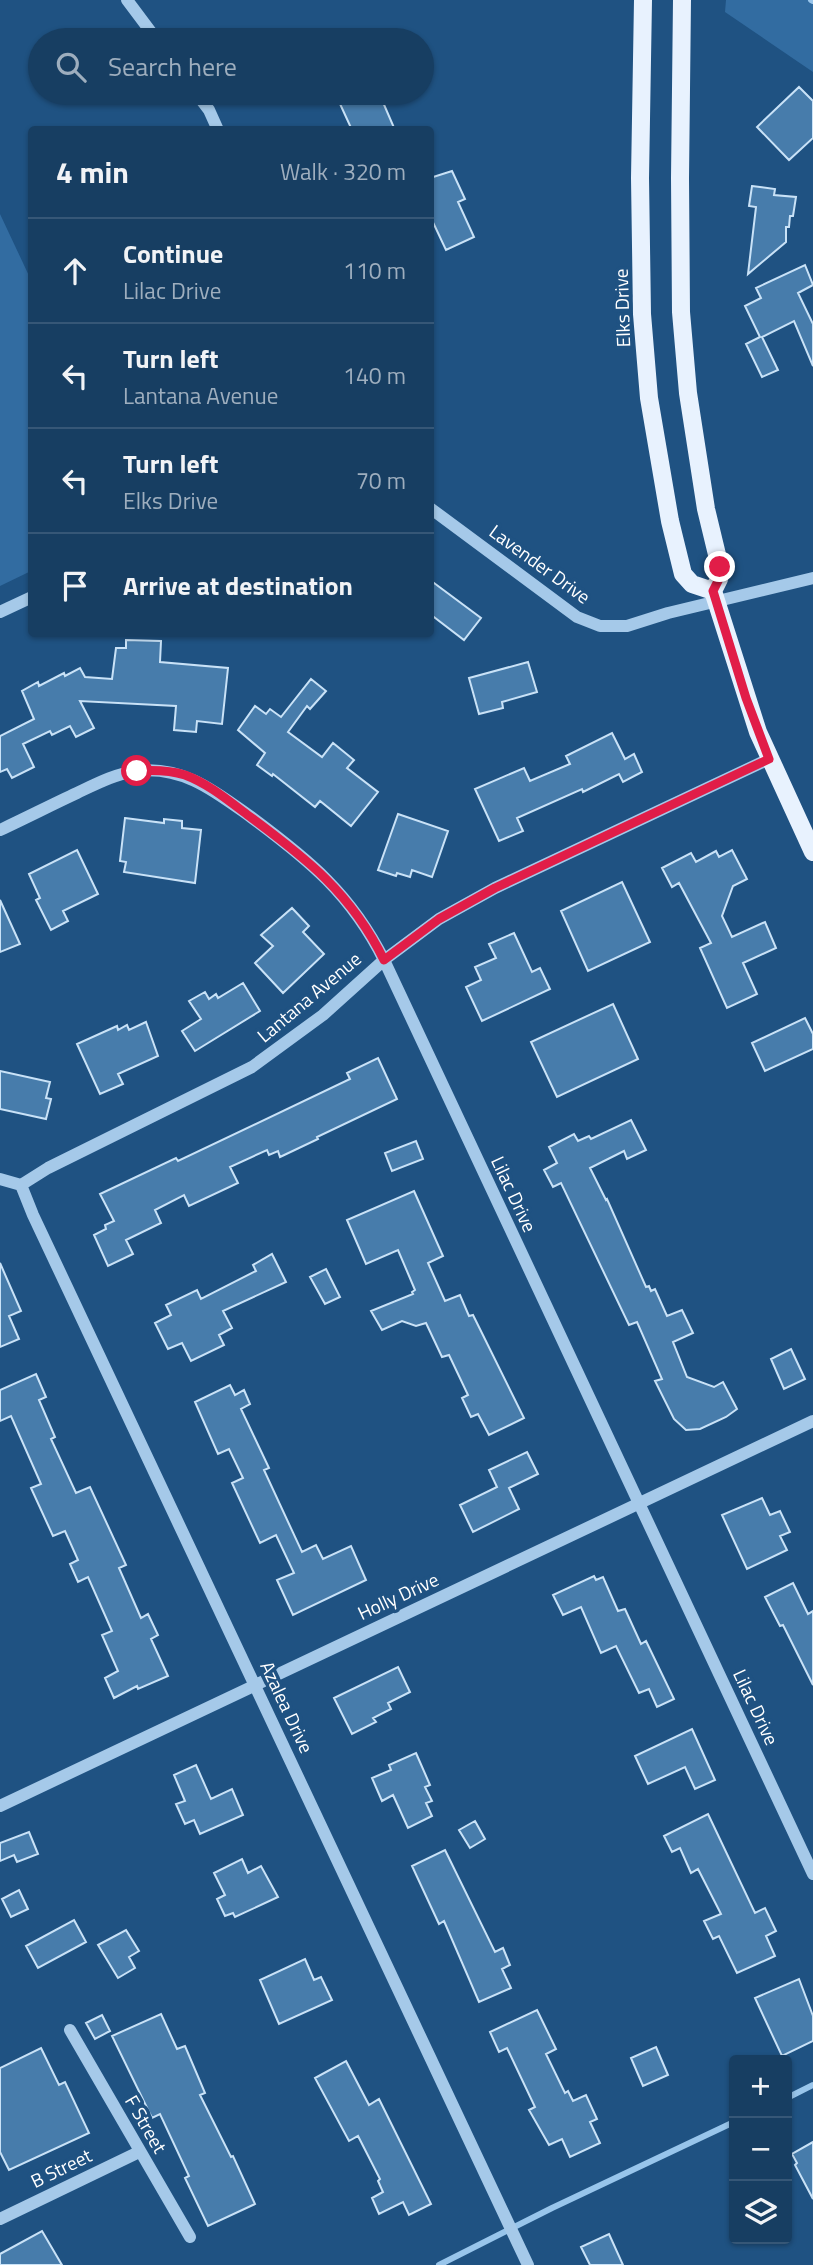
<!DOCTYPE html>
<meta charset="utf-8">
<style>
:root{--surface:#173e62;--page:#204568;--text:#f1f3f6;--muted:#9eaebe;--line:#365777}
body{margin:0;font-family:"Titillium Web",sans-serif;background:var(--page);color:var(--text)}
.controls{position:absolute;right:21px;bottom:21px;display:grid;overflow:hidden;border-radius:7px;box-shadow:0 2px 5px #0004}
.controls button{width:63px;height:63px;display:grid;place-items:center;padding:0;border:0;border-bottom:2px solid var(--line);background:var(--surface);color:var(--text);font:35px sans-serif}
.stop{position:absolute;width:21px;height:21px;margin:-16px;border:5px solid #e11d48;border-radius:50%;background:#fff}
.stop.end{background:#e11d48;border-color:#fff;box-shadow:0 2px 7px #0008}
.list{margin:0;padding:0;list-style:none}
h2{display:flex;justify-content:space-between;align-items:center;height:91px;margin:0;padding:0 28px;font-size:30px}
h2 small{font-size:23px;font-weight:400;color:var(--muted)}
.list li{display:grid;grid-template-columns:46px 1fr auto;gap:21px;align-items:center;box-sizing:border-box;height:105px;padding:0 28px;border-top:2px solid var(--line)}
.list b{display:block;font-size:26px;white-space:nowrap}
.list p{margin:0;font-size:23px;white-space:nowrap;color:var(--muted)}
.list em{font-size:23px;font-style:normal;color:var(--muted)}
.icon{flex:none;width:38px;height:38px;fill:none;stroke:currentColor;stroke-width:2;stroke-linecap:round;stroke-linejoin:round}
.map{position:relative;flex:none;width:813px;height:2265px;overflow:hidden}
.search{position:absolute;background:var(--surface);box-shadow:0 2px 5px #0004;left:28px;top:28px;width:406px;height:77px;display:flex;align-items:center;gap:18px;box-sizing:border-box;padding:0 24px;border-radius:38px;color:var(--muted);font-size:26px}
.panel{position:absolute;background:var(--surface);box-shadow:0 2px 5px #0004;left:28px;top:126px;width:406px;height:511px;border-radius:7px}
.map>svg:first-child{display:block}
.green{fill:#326ca1}
.lines{fill:none;stroke-linecap:round;stroke-linejoin:round}
.stream{stroke:#98c5eb;stroke-width:6}
.building{fill:#477cab;stroke:#c9e2f7;stroke-width:2}
.minor{stroke:#a5c9e9;stroke-width:12}
.major{stroke:#e8f2fe;stroke-width:18}
.route{stroke:#e11d48;stroke-width:9}
.labels{text-anchor:middle;stroke-width:7;stroke-linejoin:round;paint-order:stroke}
.street-label{font-size:19px;fill:#fff;stroke:#1f5282}
</style>
<div class="map">
<svg width="813" height="2265" viewBox="0 0 813 2265">
<rect width="100%" height="100%" fill="#1f5282"/>
<path class="green" d="M 726,0 L 813,0 L 813,72 L 725,12 Z
M 0,214 L 31,280 L 31,571 L 0,586 Z"/>
<g class="lines">
<path class="stream" d="M 811,0 L 813,1
M 787,2098 L 813,2085
M 439,2265 L 552,2208 L 734,2122"/>
</g>
<path class="building" d="M 799,87 L 813,101 L 813,138 L 789,160 L 757,127 Z
M 335,93 L 379,93 L 395,130 L 352,130 Z
M 452,171 L 465,199 L 458,202 L 474,237 L 446,250 L 430,216 L 430,178 Z
M 752,186 L 775,189 L 774,195 L 796,197 L 793,216 L 790,216 L 789,227 L 786,227 L 786,242 L 748,274 L 756,207 L 749,206 Z
M 805,265 L 813,285 L 798,293 L 813,324 L 813,366 L 794,321 L 762,337 L 778,370 L 762,377 L 746,344 L 760,337 L 745,306 L 761,298 L 756,288 Z
M 430,580 L 481,618 L 464,640 L 430,614 Z
M 126,640 L 161,641 L 160,662 L 228,668 L 222,724 L 197,721 L 196,732 L 174,730 L 176,706 L 80,701 L 94,728 L 76,737 L 70,726 L 52,735 L 50,731 L 23,744 L 34,767 L 12,778 L 7,769 L 0,772 L 0,736 L 34,719 L 22,691 L 38,682 L 39,686 L 64,673 L 65,676 L 80,668 L 85,677 L 112,679 L 116,648 L 126,648 Z
M 528,662 L 537,692 L 502,702 L 503,708 L 479,714 L 469,678 Z
M 311,679 L 326,691 L 310,709 L 307,706 L 288,732 L 322,757 L 333,743 L 354,760 L 347,768 L 378,792 L 351,826 L 320,801 L 315,807 L 273,774 L 272,776 L 257,765 L 265,753 L 238,730 L 255,706 L 266,714 L 270,709 L 281,717 Z
M 612,733 L 625,759 L 634,754 L 642,772 L 623,782 L 619,774 L 583,792 L 582,789 L 517,818 L 523,831 L 499,841 L 475,789 L 524,768 L 530,781 L 570,764 L 566,756 Z
M 398,814 L 448,831 L 432,877 L 412,870 L 410,877 L 397,873 L 396,876 L 378,870 Z
M 125,818 L 164,823 L 164,819 L 182,821 L 182,828 L 201,830 L 195,883 L 124,872 L 126,862 L 120,861 Z
M 77,850 L 98,894 L 63,911 L 68,921 L 51,930 L 36,900 L 40,898 L 29,874 Z
M 732,850 L 747,879 L 733,886 L 722,916 L 732,937 L 765,922 L 776,948 L 743,963 L 757,994 L 727,1008 L 700,948 L 711,943 L 679,883 L 672,887 L 662,868 L 691,853 L 696,862 L 716,851 L 719,857 Z
M 622,882 L 650,942 L 588,971 L 561,911 Z
M 0,900 L 20,944 L 0,952 Z
M 292,908 L 309,926 L 303,932 L 324,954 L 283,993 L 255,963 L 273,946 L 261,935 Z
M 514,933 L 532,972 L 540,968 L 550,989 L 482,1021 L 466,987 L 481,980 L 475,967 L 496,958 L 489,944 Z
M 243,983 L 260,1011 L 195,1051 L 182,1031 L 201,1019 L 189,1001 L 205,992 L 209,999 L 216,994 L 218,998 Z
M 613,1004 L 638,1059 L 557,1097 L 531,1042 Z
M 805,1018 L 813,1034 L 813,1049 L 765,1071 L 752,1043 Z
M 146,1022 L 158,1056 L 118,1074 L 123,1084 L 100,1094 L 77,1044 L 117,1026 L 118,1030 L 127,1025 L 129,1030 Z
M 378,1058 L 397,1099 L 317,1137 L 318,1139 L 280,1157 L 278,1151 L 269,1155 L 267,1150 L 230,1167 L 238,1183 L 189,1206 L 184,1195 L 155,1210 L 161,1223 L 126,1240 L 133,1254 L 108,1266 L 94,1235 L 106,1229 L 105,1225 L 114,1221 L 100,1194 L 176,1158 L 178,1161 L 350,1079 L 347,1073 Z
M 0,1071 L 50,1082 L 46,1098 L 51,1099 L 46,1119 L 0,1109 Z
M 631,1120 L 646,1150 L 627,1159 L 624,1151 L 590,1168 L 606,1200 L 607,1199 L 646,1287 L 649,1286 L 651,1291 L 655,1289 L 667,1316 L 682,1310 L 693,1333 L 673,1342 L 687,1377 L 714,1387 L 723,1382 L 737,1409 L 726,1417 L 700,1429 L 686,1430 L 674,1419 L 655,1381 L 662,1379 L 637,1322 L 629,1325 L 561,1183 L 553,1187 L 544,1170 L 557,1163 L 549,1147 L 574,1134 L 578,1141 L 589,1136 L 591,1139 Z
M 416,1141 L 423,1159 L 392,1171 L 385,1153 Z
M 414,1191 L 443,1256 L 428,1263 L 445,1301 L 460,1295 L 469,1316 L 473,1315 L 524,1418 L 489,1435 L 478,1414 L 471,1417 L 462,1398 L 468,1395 L 449,1355 L 442,1357 L 426,1323 L 416,1326 L 402,1321 L 382,1330 L 371,1311 L 413,1294 L 412,1292 L 415,1290 L 398,1250 L 366,1264 L 347,1220 Z
M 272,1254 L 286,1282 L 223,1311 L 232,1328 L 219,1335 L 224,1345 L 191,1361 L 182,1343 L 168,1349 L 155,1323 L 171,1315 L 166,1305 L 197,1290 L 201,1299 L 256,1271 L 253,1265 Z
M 0,1263 L 21,1311 L 9,1316 L 19,1339 L 0,1347 Z
M 326,1269 L 340,1297 L 325,1304 L 310,1277 Z
M 791,1349 L 805,1379 L 784,1389 L 771,1359 Z
M 36,1374 L 46,1397 L 39,1400 L 55,1437 L 51,1439 L 76,1493 L 90,1487 L 126,1565 L 119,1568 L 141,1618 L 148,1614 L 158,1635 L 151,1639 L 168,1676 L 138,1689 L 137,1686 L 114,1698 L 105,1678 L 118,1671 L 102,1635 L 112,1631 L 88,1577 L 78,1582 L 70,1564 L 78,1560 L 65,1531 L 53,1536 L 31,1488 L 41,1484 L 11,1416 L 0,1421 L 0,1390 Z
M 230,1385 L 235,1395 L 244,1390 L 250,1404 L 241,1409 L 269,1468 L 264,1470 L 302,1552 L 316,1545 L 323,1559 L 351,1546 L 366,1580 L 293,1615 L 277,1580 L 294,1573 L 276,1535 L 260,1543 L 232,1483 L 243,1478 L 229,1449 L 218,1454 L 195,1402 Z
M 527,1452 L 538,1474 L 509,1488 L 519,1509 L 473,1532 L 460,1505 L 497,1487 L 489,1470 Z
M 762,1498 L 770,1515 L 780,1511 L 790,1532 L 780,1536 L 787,1550 L 747,1569 L 722,1515 Z
M 594,1576 L 596,1580 L 603,1577 L 618,1611 L 625,1609 L 641,1644 L 646,1641 L 674,1699 L 657,1707 L 649,1689 L 639,1693 L 616,1646 L 601,1653 L 581,1607 L 563,1615 L 553,1595 Z
M 793,1583 L 808,1614 L 813,1611 L 813,1685 L 783,1625 L 780,1626 L 765,1597 Z
M 398,1667 L 410,1692 L 388,1703 L 391,1709 L 373,1718 L 376,1722 L 352,1734 L 334,1698 Z
M 692,1729 L 715,1780 L 695,1789 L 685,1767 L 648,1784 L 635,1756 Z
M 416,1753 L 430,1785 L 425,1787 L 432,1801 L 426,1803 L 432,1816 L 408,1828 L 393,1795 L 382,1801 L 372,1778 L 391,1770 L 389,1765 Z
M 196,1765 L 211,1799 L 232,1789 L 243,1815 L 200,1834 L 194,1820 L 185,1824 L 176,1804 L 185,1801 L 174,1775 Z
M 708,1814 L 755,1913 L 765,1908 L 776,1931 L 766,1936 L 775,1956 L 737,1973 L 719,1936 L 713,1939 L 704,1921 L 721,1914 L 698,1869 L 691,1873 L 680,1848 L 672,1852 L 664,1836 Z
M 475,1821 L 485,1839 L 470,1848 L 459,1830 Z
M 29,1832 L 38,1854 L 17,1862 L 14,1855 L 0,1861 L 0,1843 Z
M 445,1850 L 495,1952 L 503,1948 L 510,1965 L 502,1969 L 511,1988 L 479,2002 L 444,1921 L 439,1924 L 412,1866 Z
M 242,1859 L 248,1873 L 261,1866 L 278,1897 L 235,1917 L 233,1913 L 225,1916 L 217,1899 L 225,1895 L 214,1873 Z
M 19,1890 L 28,1909 L 11,1917 L 2,1899 Z
M 74,1920 L 86,1942 L 38,1968 L 26,1946 Z
M 126,1930 L 139,1951 L 129,1957 L 135,1968 L 118,1978 L 98,1945 Z
M 305,1959 L 314,1980 L 321,1977 L 332,2000 L 279,2024 L 260,1980 Z
M 799,1979 L 813,2016 L 813,2041 L 782,2056 L 755,1998 Z
M 537,2010 L 556,2049 L 546,2054 L 565,2093 L 568,2091 L 573,2101 L 586,2095 L 597,2119 L 590,2122 L 600,2143 L 570,2157 L 562,2139 L 549,2145 L 529,2110 L 535,2107 L 507,2048 L 499,2052 L 490,2032 Z
M 161,2014 L 177,2049 L 185,2046 L 205,2093 L 200,2095 L 231,2157 L 233,2156 L 255,2204 L 208,2226 L 185,2178 L 189,2176 L 160,2114 L 152,2118 L 112,2036 Z
M 102,2015 L 110,2031 L 95,2039 L 86,2023 Z
M 656,2047 L 668,2075 L 643,2086 L 631,2058 Z
M 41,2048 L 59,2085 L 65,2082 L 89,2133 L 9,2170 L 0,2152 L 0,2068 Z
M 346,2061 L 369,2105 L 379,2099 L 431,2204 L 409,2215 L 403,2202 L 379,2214 L 372,2198 L 383,2192 L 378,2181 L 380,2179 L 358,2136 L 349,2141 L 315,2078 Z
M 813,2142 L 813,2199 L 795,2165 L 797,2163 L 792,2154 Z
M 42,2231 L 62,2265 L 0,2265 L 0,2254 Z
M 609,2234 L 623,2265 L 590,2265 L 581,2247 Z"/>
<g class="lines">
<path class="minor" d="M 127,0 L 157,40
M 196,93 L 209,110 L 218,130
M 430,508 L 577,617 L 600,626 L 627,626 L 668,613 L 813,578
M 0,612 L 32,597
M 0,830 C 26,818 51,805 77,793 C 96,784 115,774 136,771 C 183,765 216,792 251,817 C 309,860 351,894 384,960 L 813,1874
M 0,1179 L 21,1185
M 21,1185 L 33,1215 L 528,2265
M 21,1185 L 48,1168 L 252,1067 L 323,1015 L 384,960 L 439,919 L 495,888 L 769,759
M 0,1806 L 813,1421
M 70,2030 L 190,2237
M 0,2219 L 139,2152"/>
<path class="major" d="M 643,0 L 640,178 L 642,314 L 649,398 L 670,521 L 683,574 L 692,584 L 713,591
M 682,0 L 680,178 L 681,312 L 688,393 L 706,509 L 720,567 L 719,579 L 713,591 L 758,732 L 813,852"/>
</g>
<g class="lines">
<path class="route" d="M 137,771 C 153,770 169,770 185,775 C 209,784 229,801 249,816 C 307,859 351,893 384,960 L 439,919 L 495,888 L 769,759 L 746,698 L 713,591 L 719,579 L 720,567"/>
</g>
<g class="labels">
<g class="street-label">
<text transform="translate(622 308) rotate(-92)" y="7">Elks Drive</text>
<text transform="translate(540 564) rotate(36)" y="7">Lavender Drive</text>
<text transform="translate(309 997) rotate(-40)" y="7">Lantana Avenue</text>
<text transform="translate(514 1194) rotate(65)" y="7">Lilac Drive</text>
<text transform="translate(398 1596) rotate(-25)" y="7">Holly Drive</text>
<text transform="translate(287 1707) rotate(65)" y="7">Azalea Drive</text>
<text transform="translate(756 1707) rotate(65)" y="7">Lilac Drive</text>
<text transform="translate(146 2124) rotate(60)" y="7">F Street</text>
<text transform="translate(61 2168) rotate(-26)" y="7">B Street</text>
</g>
</g>
</svg>
<div class="controls">
<button>+</button>
<button>−</button>
<button><svg class="icon" aria-label="layers" viewBox="0 0 24 24"><path d="M12 4l9 5-9 5-9-5zM3 14l9 5 9-5"/></svg></button>
</div>
<div class="stop" style="left:137px;top:771px"></div>
<div class="stop end" style="left:720px;top:567px"></div>
<div class="search"><svg class="icon" aria-label="search" viewBox="0 0 24 24"><circle cx="10" cy="10" r="6"/><path d="M15 15l6 6"/></svg>Search here</div>
<section class="panel">
<h2>4 min<small>Walk · 320 m</small></h2>
<ul class="list">
<li><svg class="icon" aria-label="ahead" viewBox="0 0 24 24"><path d="M12 20V5M6 11l6-6 6 6"/></svg><div><b>Continue</b><p>Lilac Drive</p></div><em>110 m</em></li>
<li><svg class="icon" aria-label="left" viewBox="0 0 24 24"><path d="M17 20v-9H6M10 6l-5 5 5 5"/></svg><div><b>Turn left</b><p>Lantana Avenue</p></div><em>140 m</em></li>
<li><svg class="icon" aria-label="left" viewBox="0 0 24 24"><path d="M17 20v-9H6M10 6l-5 5 5 5"/></svg><div><b>Turn left</b><p>Elks Drive</p></div><em>70 m</em></li>
<li><svg class="icon" aria-label="arrive" viewBox="0 0 24 24"><path d="M6 21V4h12l-3 4 3 4H6"/></svg><div><b>Arrive at destination</b></div></li>
</ul>
</section>
</div>
